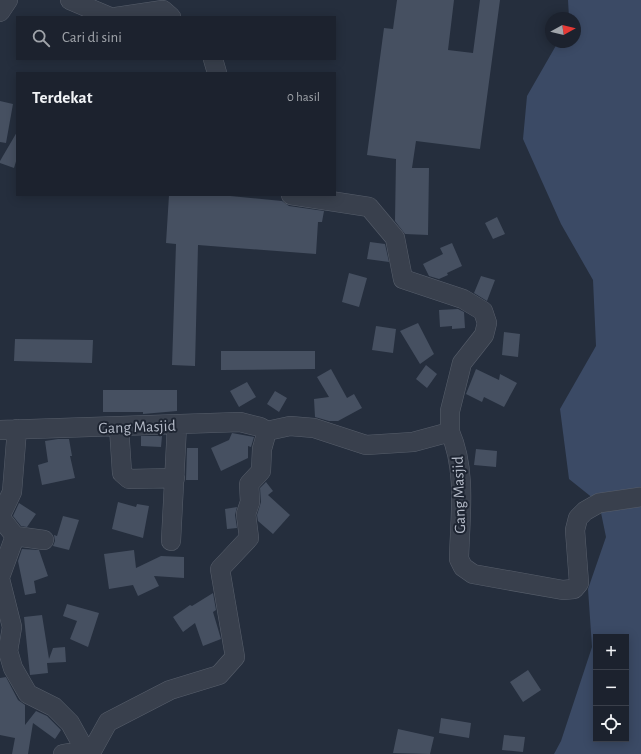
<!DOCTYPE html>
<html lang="id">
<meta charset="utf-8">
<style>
:root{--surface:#1c222e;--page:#252a36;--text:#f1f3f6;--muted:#a0a4aa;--line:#3a3f4a}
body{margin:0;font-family:"Alegreya Sans",sans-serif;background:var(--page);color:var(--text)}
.controls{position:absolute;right:12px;bottom:12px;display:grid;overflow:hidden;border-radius:0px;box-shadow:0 2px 10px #0003}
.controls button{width:36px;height:36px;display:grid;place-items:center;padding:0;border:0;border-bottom:1px solid var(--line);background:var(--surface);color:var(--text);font:20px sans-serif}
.compass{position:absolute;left:545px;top:12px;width:36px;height:36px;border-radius:50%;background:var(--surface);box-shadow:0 2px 10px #0003;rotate:82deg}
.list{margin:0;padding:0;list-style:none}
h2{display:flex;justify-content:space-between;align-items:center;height:52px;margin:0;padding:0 16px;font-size:17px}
h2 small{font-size:13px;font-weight:400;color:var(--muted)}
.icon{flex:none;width:22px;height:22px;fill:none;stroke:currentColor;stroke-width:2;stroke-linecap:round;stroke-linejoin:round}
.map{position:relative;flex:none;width:641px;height:754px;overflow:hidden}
.search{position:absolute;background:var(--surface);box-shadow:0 2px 10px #0003;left:16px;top:16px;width:320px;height:44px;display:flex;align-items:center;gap:10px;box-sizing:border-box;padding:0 14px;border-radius:0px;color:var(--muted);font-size:15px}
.panel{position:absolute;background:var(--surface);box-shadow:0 2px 10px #0003;left:16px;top:72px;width:320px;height:124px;border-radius:0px}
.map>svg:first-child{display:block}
.water{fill:#3b4a65;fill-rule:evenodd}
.building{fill:#465061}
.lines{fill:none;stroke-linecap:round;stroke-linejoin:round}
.minor-casing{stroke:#575e6b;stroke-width:20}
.minor{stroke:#39404d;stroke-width:19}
.labels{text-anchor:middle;stroke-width:4;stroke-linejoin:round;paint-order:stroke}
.street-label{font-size:16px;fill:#b5bbc8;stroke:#1e2532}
</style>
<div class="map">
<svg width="641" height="754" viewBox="0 0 641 754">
<rect width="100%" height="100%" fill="#252e3d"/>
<path class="water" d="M 568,0 L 641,0 L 641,754 L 554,754 L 561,741 L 592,647 L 588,589 L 606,537 L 599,503 L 569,479 L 560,409 L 596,346 L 593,280 L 561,224 L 523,139 L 527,96 L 558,42 L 575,42 L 575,18 L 569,18 ZM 596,637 L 626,637 L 626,739 L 596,739 Z"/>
<path class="building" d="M 397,0 L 454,0 L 448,50 L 473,53 L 480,0 L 500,0 L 480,149 L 416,141 L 412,168 L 429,168 L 428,235 L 405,234 L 395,221 L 396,159 L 367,155 L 384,28 L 393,29 Z
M 0,101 L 13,104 L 6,143 L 0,142 Z
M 17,132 L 17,158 L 14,168 L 0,163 L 0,161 Z
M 169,195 L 220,195 L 282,201 L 289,206 L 324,211 L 322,222 L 318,222 L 316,254 L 198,245 L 195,366 L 172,365 L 176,244 L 166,243 Z
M 497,217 L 505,234 L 493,239 L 485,223 Z
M 370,242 L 385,244 L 389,262 L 367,259 Z
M 452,243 L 462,266 L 447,273 L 448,275 L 439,279 L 429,276 L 423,264 L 443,254 L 440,248 Z
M 349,273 L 367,278 L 359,307 L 342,302 Z
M 481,276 L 495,280 L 487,301 L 474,293 Z
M 458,309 L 464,312 L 465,328 L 452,329 L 452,326 L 440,327 L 439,310 Z
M 418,323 L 434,354 L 420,364 L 400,331 Z
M 376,326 L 396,329 L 393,353 L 372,350 Z
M 504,332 L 520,334 L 518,357 L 502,355 Z
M 15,339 L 93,340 L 92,363 L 14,361 Z
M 221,351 L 315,351 L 315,369 L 221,370 Z
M 426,365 L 437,374 L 427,388 L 416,379 Z
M 331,369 L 347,398 L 354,394 L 362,408 L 338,421 L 329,421 L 315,417 L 314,399 L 329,397 L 317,377 Z
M 476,369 L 499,380 L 500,374 L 517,383 L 504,407 L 484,397 L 482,402 L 466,394 Z
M 247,382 L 256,397 L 239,407 L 230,391 Z
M 103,390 L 177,390 L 177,411 L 143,414 L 143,412 L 103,412 Z
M 275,391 L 287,398 L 279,412 L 267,404 Z
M 232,433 L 254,437 L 251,447 L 248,446 L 248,458 L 221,471 L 211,448 L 229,440 Z
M 141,436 L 162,436 L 161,447 L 141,446 Z
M 58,439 L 69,439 L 72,456 L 70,456 L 75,478 L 42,485 L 38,465 L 48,462 L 45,441 Z
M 187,448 L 198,448 L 198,480 L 186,480 Z
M 476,449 L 497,451 L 496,467 L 474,465 Z
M 266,482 L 273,491 L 268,495 L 290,515 L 273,534 L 258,521 L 257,515 L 261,502 L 260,488 Z
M 118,502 L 136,507 L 137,504 L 149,506 L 143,538 L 112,529 Z
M 19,503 L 36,514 L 27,527 L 21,526 L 13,516 Z
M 237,507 L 235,515 L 237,528 L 227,529 L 225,509 Z
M 63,516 L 79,520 L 69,550 L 53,546 L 55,541 L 54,535 L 57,536 Z
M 22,549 L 39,550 L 48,576 L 34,581 L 36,593 L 25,595 L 18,561 Z
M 134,550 L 136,568 L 161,556 L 184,557 L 184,578 L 154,576 L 159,586 L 138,596 L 133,585 L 109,589 L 104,554 Z
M 213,593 L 216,610 L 213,612 L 221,639 L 203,646 L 195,623 L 183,632 L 173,617 L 190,605 L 192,606 Z
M 67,604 L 99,613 L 88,647 L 70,639 L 77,621 L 63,616 Z
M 42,615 L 49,659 L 53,648 L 65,647 L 66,662 L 47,663 L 48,673 L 30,675 L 24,617 Z
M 528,670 L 541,690 L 523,702 L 510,682 Z
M 6,677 L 18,700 L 25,705 L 25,725 L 36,711 L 47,716 L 61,730 L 55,739 L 33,723 L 28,754 L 12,754 L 15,738 L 0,735 L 0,678 Z
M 441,718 L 471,723 L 469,738 L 439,733 Z
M 398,729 L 434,737 L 430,754 L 393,753 Z
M 504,735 L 525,737 L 523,752 L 502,750 Z"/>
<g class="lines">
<defs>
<path id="minor" d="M 70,0 L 110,17
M 0,12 L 8,0
M 116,17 L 163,10 L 171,17
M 213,59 L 217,73
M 291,195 L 369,207 L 395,238 L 403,279 L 463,299 L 483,311 L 487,323 L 484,335 L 462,363 L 450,411 L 450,432
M 119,427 L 122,473 L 129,479 L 175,478
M 17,429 L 12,492 L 0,517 L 15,536 L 44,540
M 0,430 L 240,422 L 260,427 L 267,431 L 290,426 L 314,428 L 366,445 L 413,442 L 450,432 C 467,471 460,517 459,559 L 463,567 L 473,574 L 563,590 L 574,589 L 579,583 L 575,530 L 578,518 L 585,511 L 599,503 L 641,497
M 171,541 L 177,425
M 0,577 L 15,536
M 0,579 L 12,627 L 8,651 L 13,668 L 28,694 L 54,707 L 70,723 L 85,750
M 63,754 L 93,749 L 108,722 L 170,690 L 219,675 L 235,657 L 220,569 L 249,538 L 246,514 L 250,502 L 249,484 L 261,471 L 262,449 L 267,431"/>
</defs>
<use href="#minor" class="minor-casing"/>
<use href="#minor" class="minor"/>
</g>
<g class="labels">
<g class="street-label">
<text transform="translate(137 426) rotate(-2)" y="6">Gang Masjid</text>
<text transform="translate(458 495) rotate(-92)" y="6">Gang Masjid</text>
</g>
</g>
</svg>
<div class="controls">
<button>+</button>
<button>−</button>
<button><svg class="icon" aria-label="locate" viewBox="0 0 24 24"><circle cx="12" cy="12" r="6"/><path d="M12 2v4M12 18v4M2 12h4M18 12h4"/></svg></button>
</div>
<svg class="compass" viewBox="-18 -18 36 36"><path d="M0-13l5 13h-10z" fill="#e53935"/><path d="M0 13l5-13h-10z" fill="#a0a4aa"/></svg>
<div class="search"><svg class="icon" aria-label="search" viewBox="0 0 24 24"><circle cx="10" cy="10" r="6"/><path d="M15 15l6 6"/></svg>Cari di sini</div>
<section class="panel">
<h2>Terdekat<small>0 hasil</small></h2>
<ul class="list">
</ul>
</section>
</div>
